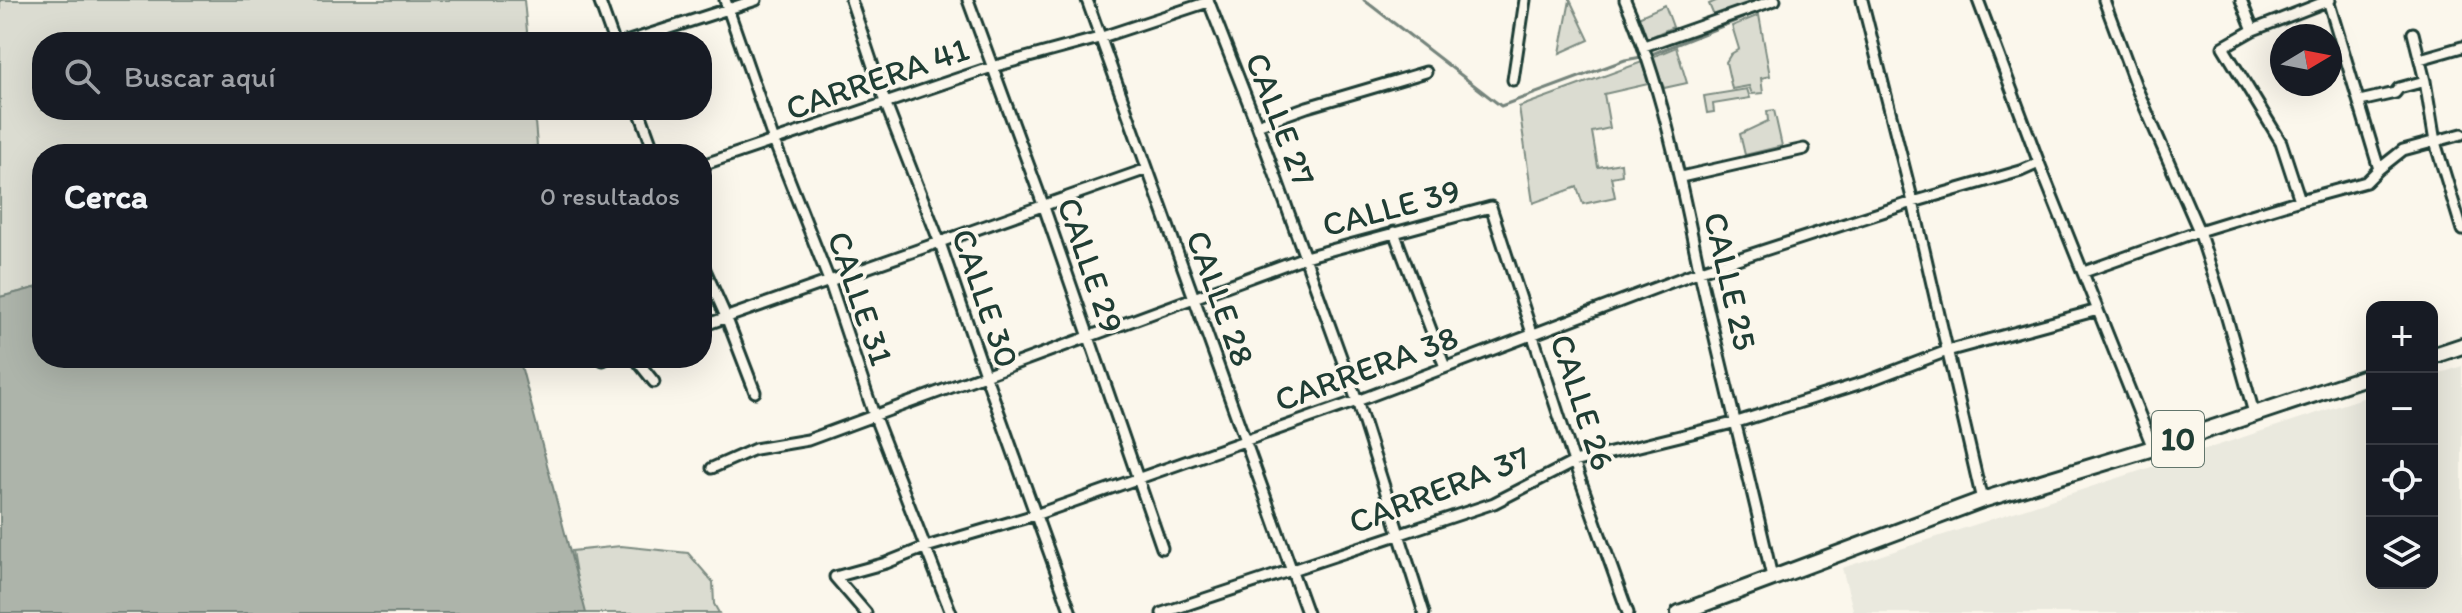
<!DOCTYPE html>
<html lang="es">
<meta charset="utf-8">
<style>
:root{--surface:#171b24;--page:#20242c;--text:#f1f3f6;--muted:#9ea1a6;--line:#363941}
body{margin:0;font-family:Itim,sans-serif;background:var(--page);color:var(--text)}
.controls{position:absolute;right:24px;bottom:24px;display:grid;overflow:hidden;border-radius:16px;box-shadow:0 8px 32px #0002}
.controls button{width:72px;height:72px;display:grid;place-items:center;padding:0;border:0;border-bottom:2px solid var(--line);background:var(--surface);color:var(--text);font:40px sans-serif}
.compass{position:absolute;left:2270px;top:24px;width:72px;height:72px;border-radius:50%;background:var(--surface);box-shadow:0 8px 32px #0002;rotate:80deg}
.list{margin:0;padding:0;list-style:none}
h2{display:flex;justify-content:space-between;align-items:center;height:104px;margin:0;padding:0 32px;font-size:34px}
h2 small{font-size:26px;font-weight:400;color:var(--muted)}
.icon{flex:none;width:44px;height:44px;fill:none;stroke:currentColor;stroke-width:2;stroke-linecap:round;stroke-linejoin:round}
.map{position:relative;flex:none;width:2462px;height:613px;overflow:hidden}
.search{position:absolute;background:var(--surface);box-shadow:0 8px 32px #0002;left:32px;top:32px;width:680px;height:88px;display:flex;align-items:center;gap:20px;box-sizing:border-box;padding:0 28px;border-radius:32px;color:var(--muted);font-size:30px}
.panel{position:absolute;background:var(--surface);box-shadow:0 8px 32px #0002;left:32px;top:144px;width:680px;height:224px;border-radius:32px}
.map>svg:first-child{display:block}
.built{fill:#eae9de}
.green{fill:#dbdcd1;stroke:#7d8c82;stroke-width:2}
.water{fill:#adb4aa;stroke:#74847b;stroke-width:2}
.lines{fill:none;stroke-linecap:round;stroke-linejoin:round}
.stream{stroke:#74847b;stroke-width:3}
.minor-casing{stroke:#1f3d34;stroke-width:15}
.primary-casing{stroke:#1f3d34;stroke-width:20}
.minor{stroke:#fbf7ec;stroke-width:9}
.primary{stroke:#fbf7ec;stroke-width:14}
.labels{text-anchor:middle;stroke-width:7;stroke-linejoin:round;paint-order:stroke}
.shield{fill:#fbf7ec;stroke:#61756b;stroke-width:2}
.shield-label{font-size:32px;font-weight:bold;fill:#1f3d34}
.street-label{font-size:34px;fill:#1f3d34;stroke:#fbf7ec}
</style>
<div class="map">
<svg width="2462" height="613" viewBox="0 0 2462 613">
<rect width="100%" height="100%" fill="#fbf7ec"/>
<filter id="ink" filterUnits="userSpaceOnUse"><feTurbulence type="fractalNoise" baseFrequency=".0125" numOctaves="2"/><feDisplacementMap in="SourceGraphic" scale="16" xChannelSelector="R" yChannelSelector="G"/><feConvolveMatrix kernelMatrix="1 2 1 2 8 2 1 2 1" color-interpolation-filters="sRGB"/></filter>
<g filter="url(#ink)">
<path class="built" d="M 2462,366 L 2462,613 L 1854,613 L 1842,568 L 2372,395 L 2372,583 L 2432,583 L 2432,376 Z"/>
<path class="green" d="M 0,0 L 524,0 L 528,42 L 42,42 L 42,110 L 534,110 L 537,146 L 492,154 L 42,154 L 42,279 L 39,287 L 0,297 Z
M 1570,0 L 1589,40 L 1560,53 Z
M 1718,0 L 1756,0 L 1756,3 L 1714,16 L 1709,4 Z
M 1665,5 L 1673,27 L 1646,39 L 1638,17 Z
M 1759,15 L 1770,76 L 1761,78 L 1763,93 L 1752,94 L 1749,86 L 1732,89 L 1726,62 L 1731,54 L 1739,49 L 1732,26 Z
M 1676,47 L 1687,83 L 1664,88 L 1652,57 Z
M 1642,62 L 1648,84 L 1604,94 L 1610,128 L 1592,132 L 1598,167 L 1621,163 L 1622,175 L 1611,177 L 1615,197 L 1583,204 L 1577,187 L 1533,203 L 1519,107 Z
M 1747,89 L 1750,98 L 1713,104 L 1714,112 L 1707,113 L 1704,96 Z
M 1774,110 L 1782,146 L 1745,155 L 1740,134 L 1768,121 L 1767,111 Z
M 621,546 L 688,553 L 713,582 L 714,604 L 719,613 L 583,613 L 572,551 Z"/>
<path class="water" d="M 42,286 L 42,358 L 519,358 L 586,613 L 0,613 L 0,297 Z"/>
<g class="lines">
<path class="stream" d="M 1364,0 L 1501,106 L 1625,60 L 1647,56 L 1768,8"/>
<defs>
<path id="minor" d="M 599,0 L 614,42
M 725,0 L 774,141 L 830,283 L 874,415 L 951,613
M 851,0 L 885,102 L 940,243 L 985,374 L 1071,613
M 968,0 L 1044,207 L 1162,548
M 1087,0 L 1307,613
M 1208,0 L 1257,125 L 1357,401 L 1424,613
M 1625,0 C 1662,86 1680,178 1699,269 C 1722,372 1749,474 1772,577
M 1862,0 L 1913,202 L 1982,500
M 1978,0 L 2039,163 L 2153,448
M 2104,0 L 2137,89 L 2199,231 L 2225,311 L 2254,413
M 2241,0 L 2253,30
M 2413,33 L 2425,81 L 2435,142 L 2462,230
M 626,42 L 756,0
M 1644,46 L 1775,0
M 2420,59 L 2462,47
M 1513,80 L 1525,0
M 2360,101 L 2395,93 L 2399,88 L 2425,81
M 639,110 L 655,154
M 1257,125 L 1307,107 L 1426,72
M 702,165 L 992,67 L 1099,38 L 1208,2
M 2379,169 L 2403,150 L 2462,134
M 1681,177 L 1804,149
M 2300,200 L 2281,142 L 2223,47 L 2253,30 L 2330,0
M 1394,232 L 1445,367
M 702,263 L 727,319 L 755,392
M 2084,272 L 2199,231 L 2300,200 L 2366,182 L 2379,169 L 2328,0
M 702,326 L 1147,169
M 635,358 L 654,382
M 603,360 L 607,358
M 712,468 L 755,449 L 808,440 L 1305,257 L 1491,207 L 1574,462 L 1628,613
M 866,613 L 835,577 L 886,563 L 926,547 L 1035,515 L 1357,401 L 1700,271 L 1913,202 L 2021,171 L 2039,163
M 1162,613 L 1494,503 L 1574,462 L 1737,422 L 1868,381 L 1947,351 L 2098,310"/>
<path id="primary" d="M 2432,356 L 2462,346
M 1679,613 L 1982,500 L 2153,448 L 2372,375"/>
</defs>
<use href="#minor" class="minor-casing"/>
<use href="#primary" class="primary-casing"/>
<use href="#minor" class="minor"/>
<use href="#primary" class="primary"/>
</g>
</g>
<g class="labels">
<rect class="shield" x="2152" y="411" width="52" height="56" rx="6"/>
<g class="shield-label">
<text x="2178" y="450">10</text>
</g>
<g class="street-label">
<text transform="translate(877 78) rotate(-19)" y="12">CARRERA 41</text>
<text transform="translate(1281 119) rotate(69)" y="12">CALLE 27</text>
<text transform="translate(1391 207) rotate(-15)" y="12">CALLE 39</text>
<text transform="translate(1091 265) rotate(71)" y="12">CALLE 29</text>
<text transform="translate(1731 281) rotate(77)" y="12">CALLE 25</text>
<text transform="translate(861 298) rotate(71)" y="12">CALLE 31</text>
<text transform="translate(986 298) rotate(71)" y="12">CALLE 30</text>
<text transform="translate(1221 298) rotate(70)" y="12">CALLE 28</text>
<text transform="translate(1366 368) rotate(-20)" y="12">CARRERA 38</text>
<text transform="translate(1583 402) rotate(72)" y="12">CALLE 26</text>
<text transform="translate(1439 489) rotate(-21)" y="12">CARRERA 37</text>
</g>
</g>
</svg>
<div class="controls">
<button>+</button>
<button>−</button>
<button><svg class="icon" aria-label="locate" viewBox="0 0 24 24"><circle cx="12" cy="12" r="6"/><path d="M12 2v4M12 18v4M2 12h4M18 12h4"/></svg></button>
<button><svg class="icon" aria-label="layers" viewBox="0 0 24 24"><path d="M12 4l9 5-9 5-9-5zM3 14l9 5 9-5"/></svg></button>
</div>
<svg class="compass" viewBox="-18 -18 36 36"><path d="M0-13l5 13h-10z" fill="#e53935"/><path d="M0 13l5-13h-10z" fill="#9ea1a6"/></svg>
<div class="search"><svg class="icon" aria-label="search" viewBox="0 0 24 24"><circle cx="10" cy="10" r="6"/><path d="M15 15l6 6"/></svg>Buscar aquí</div>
<section class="panel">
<h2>Cerca<small>0 resultados</small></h2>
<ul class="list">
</ul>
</section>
</div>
